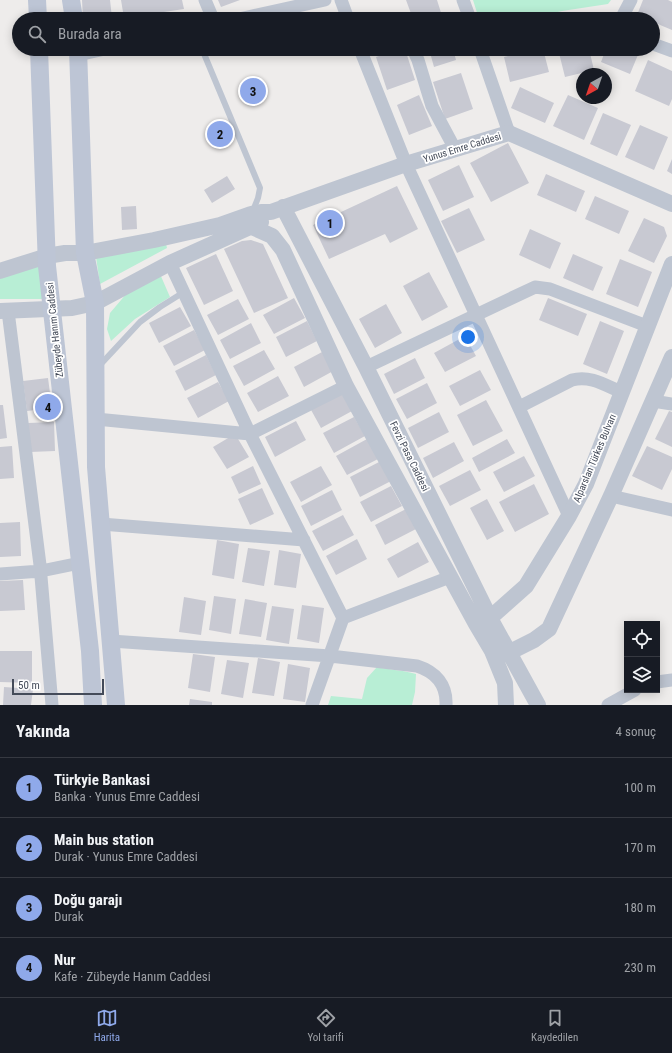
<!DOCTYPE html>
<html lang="tr">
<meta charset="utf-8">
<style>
:root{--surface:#171b24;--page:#242831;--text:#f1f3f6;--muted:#9ea1a6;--line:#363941;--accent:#8fa9ea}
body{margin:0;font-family:"Roboto Condensed",sans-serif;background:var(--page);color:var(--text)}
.controls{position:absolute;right:12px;bottom:12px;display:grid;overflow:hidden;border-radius:0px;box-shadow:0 2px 10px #0003}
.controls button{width:36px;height:36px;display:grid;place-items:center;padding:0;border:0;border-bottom:1px solid var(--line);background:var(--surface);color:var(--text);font:20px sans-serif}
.compass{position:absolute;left:576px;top:68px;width:36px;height:36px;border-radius:50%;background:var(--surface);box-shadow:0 2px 10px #0003;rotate:220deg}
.scale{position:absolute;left:12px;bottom:10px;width:92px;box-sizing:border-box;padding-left:4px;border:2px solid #444b59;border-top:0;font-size:11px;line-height:14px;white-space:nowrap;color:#444b59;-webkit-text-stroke:3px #fff;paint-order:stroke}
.you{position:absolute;left:468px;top:337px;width:14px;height:14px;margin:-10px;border:3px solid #fff;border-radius:50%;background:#1a73e8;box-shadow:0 0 0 6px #1a73e833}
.badge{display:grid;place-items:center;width:26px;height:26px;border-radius:50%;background:var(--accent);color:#111;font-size:13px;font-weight:700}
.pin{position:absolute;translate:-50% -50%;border:2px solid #fff;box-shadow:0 1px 4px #0006}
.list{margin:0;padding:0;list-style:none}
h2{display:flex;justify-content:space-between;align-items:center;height:52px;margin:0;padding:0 16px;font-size:17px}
h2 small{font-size:13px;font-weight:400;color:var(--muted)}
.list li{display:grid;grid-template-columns:26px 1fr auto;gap:12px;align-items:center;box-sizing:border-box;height:60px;padding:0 16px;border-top:1px solid var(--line)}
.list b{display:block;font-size:15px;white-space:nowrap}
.list p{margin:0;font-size:13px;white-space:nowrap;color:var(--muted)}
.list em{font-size:13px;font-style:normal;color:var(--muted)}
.icon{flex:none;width:22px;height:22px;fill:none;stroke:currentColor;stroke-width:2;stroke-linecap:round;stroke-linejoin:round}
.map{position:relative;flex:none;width:672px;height:705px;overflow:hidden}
.search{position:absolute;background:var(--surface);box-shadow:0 2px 10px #0003;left:12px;right:12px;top:12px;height:44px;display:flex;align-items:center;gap:10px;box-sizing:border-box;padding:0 14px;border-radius:22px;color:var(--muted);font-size:15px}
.sheet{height:292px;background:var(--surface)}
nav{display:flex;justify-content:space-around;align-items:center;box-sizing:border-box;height:56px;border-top:1px solid var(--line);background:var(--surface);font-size:11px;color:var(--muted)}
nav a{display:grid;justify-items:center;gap:2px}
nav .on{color:var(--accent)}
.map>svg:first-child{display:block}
.green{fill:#b8eed5}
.building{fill:#c8c9d2}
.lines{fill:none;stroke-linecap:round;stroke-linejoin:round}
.service{stroke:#bec5d1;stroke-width:6}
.minor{stroke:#bec5d1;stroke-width:13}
.tertiary{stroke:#bec5d1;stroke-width:16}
.secondary{stroke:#bdc5d5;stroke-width:18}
.labels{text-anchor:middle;stroke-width:3.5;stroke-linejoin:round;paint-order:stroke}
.street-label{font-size:10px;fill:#444b59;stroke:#fff}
</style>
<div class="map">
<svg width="672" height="705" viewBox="0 0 672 705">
<rect width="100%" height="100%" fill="#eeeceb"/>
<path class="green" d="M 473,0 L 611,0 L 608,4 L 562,11 L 528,19 L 479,19 Z
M 166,244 L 167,248 L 100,284 L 96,257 Z
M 41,265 L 43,299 L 0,299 L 0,277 Z
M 160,274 L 170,297 L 135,319 L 111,341 L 107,329 L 110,313 L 127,293 Z
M 377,667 C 390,670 403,670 416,674 L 415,692 L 412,705 L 328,705 L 331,696 L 362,699 L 367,678 Z"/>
<path class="building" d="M 82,0 L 110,0 L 112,18 L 83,19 Z
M 121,0 L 182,0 L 184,9 L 124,18 Z
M 218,0 L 240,0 L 221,7 Z
M 406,0 L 437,0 L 443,19 L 413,19 Z
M 643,0 L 668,0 L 672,2 L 672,30 L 653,22 L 653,19 L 645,19 L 637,15 Z
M 399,49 L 405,49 L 415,80 L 387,90 L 376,57 Z
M 429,49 L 453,49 L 456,60 L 434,67 Z
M 535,49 L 543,49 L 549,72 L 510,82 L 504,57 Z
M 558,49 L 589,49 L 594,70 L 565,77 Z
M 606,49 L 640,50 L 630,74 L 601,62 Z
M 648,60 L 672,71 L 672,99 L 669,106 L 635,91 Z
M 461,73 L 473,109 L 445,119 L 433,82 Z
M 520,87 L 554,103 L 545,123 L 511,108 Z
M 419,95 L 432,126 L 409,135 L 397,105 Z
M 568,95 L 598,108 L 584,140 L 553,126 Z
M 603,113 L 631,125 L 617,156 L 590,144 Z
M 640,125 L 668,137 L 654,170 L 625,157 Z
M 508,143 L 529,183 L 491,202 L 470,163 Z
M 672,159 L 672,174 L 667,171 Z
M 459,165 L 474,197 L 443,211 L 428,180 Z
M 546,174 L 585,191 L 576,212 L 537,195 Z
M 227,176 L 235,189 L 212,203 L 204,190 Z
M 397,186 L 418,229 L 390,243 L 385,234 L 329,259 L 313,225 Z
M 595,196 L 629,211 L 619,234 L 585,219 Z
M 136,206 L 137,229 L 122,230 L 121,207 Z
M 469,208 L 485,240 L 457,253 L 441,221 Z
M 644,218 L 664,227 L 667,236 L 654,263 L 628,251 Z
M 530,229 L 561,243 L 550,269 L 519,255 Z
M 251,240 L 263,244 L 288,298 L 254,313 L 224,249 L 242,241 Z
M 216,254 L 233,291 L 204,305 L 186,268 Z
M 573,254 L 603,267 L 593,291 L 563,278 Z
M 620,259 L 652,272 L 638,307 L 606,294 Z
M 429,272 L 448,307 L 422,321 L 403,286 Z
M 294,298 L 305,318 L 274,334 L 263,315 Z
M 548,298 L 587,314 L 578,336 L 539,320 Z
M 238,299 L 249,319 L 218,335 L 207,315 Z
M 386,304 L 402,333 L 375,348 L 359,319 Z
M 180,307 L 191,326 L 159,343 L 149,323 Z
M 307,321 L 317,341 L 286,357 L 276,337 Z
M 600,321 L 624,331 L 607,374 L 583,364 Z
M 251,323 L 261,343 L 230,359 L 220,340 Z
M 194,330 L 205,350 L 174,366 L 163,346 Z
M 465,336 L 476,356 L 445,372 L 434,353 Z
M 264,350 L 275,369 L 244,386 L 233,366 Z
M 324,351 L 335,370 L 304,387 L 294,367 Z
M 206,355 L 216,375 L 185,391 L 175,371 Z
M 415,358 L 425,378 L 394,394 L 384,374 Z
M 480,370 L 491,390 L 460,406 L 449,386 Z
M 278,376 L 289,396 L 258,412 L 247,393 Z
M 48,378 L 52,408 L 27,411 L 23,381 Z
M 218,382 L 229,401 L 198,418 L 187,398 Z
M 427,383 L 437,403 L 407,419 L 396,399 Z
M 341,392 L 352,411 L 321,428 L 310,408 Z
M 486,400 L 503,431 L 473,446 L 457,415 Z
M 0,405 L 3,405 L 7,438 L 0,439 Z
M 669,411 L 672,412 L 672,447 L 655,439 Z
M 439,412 L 449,432 L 418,448 L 408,428 Z
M 354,417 L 365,436 L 334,453 L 323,433 Z
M 296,421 L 306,440 L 275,457 L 265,437 Z
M 54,422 L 55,451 L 30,452 L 28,423 Z
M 235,434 L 249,457 L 227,469 L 213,447 Z
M 367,439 L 378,459 L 347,475 L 336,456 Z
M 507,439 L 515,453 L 479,472 L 472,458 Z
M 454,442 L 464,461 L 433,478 L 423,458 Z
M 12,446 L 14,478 L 0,479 L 0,447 Z
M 647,446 L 672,457 L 672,469 L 662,490 L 632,476 Z
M 524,456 L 535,476 L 504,492 L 493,472 Z
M 381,461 L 391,481 L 360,497 L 350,477 Z
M 253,466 L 261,484 L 239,494 L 231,477 Z
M 321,466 L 332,485 L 301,502 L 290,482 Z
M 470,470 L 481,490 L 450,506 L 439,486 Z
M 534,484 L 549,514 L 515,532 L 499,502 Z
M 391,486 L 402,506 L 371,522 L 360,502 Z
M 262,488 L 274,514 L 250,525 L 238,499 Z
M 332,490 L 342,510 L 311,526 L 301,506 Z
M 487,499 L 504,531 L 487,540 L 470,508 Z
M 406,509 L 416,529 L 385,545 L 375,525 Z
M 343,515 L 354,535 L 323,551 L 312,531 Z
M 20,522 L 21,556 L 0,557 L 0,523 Z
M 357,539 L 367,559 L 336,575 L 326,556 Z
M 217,540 L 239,544 L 234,579 L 212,575 Z
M 418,542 L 429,562 L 398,578 L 387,559 Z
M 248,548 L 270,551 L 264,586 L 242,582 Z
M 279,550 L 301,554 L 296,588 L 274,585 Z
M 23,580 L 25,610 L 0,611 L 0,581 Z
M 214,596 L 236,599 L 231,634 L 209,630 Z
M 184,597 L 206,601 L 201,635 L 179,632 Z
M 245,599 L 267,603 L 261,637 L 239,634 Z
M 302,605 L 324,608 L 319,643 L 297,639 Z
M 272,606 L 294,609 L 289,644 L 266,640 Z
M 0,651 L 32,651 L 32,683 L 0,682 Z
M 193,654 L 215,657 L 210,692 L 188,688 Z
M 258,658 L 280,662 L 274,696 L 252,693 Z
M 227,660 L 249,663 L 243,698 L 221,694 Z
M 288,664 L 310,668 L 305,702 L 283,699 Z
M 4,687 L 33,689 L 31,705 L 3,705 Z
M 190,699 L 212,702 L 212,705 L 189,705 Z"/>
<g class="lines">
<path class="service" d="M 202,49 L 260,188 L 258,198 L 252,213
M 100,365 L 140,322 L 160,307 L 184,292"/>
<path class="minor" d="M 205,0 L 213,19
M 341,0 L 348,19
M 463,0 L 470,19
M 239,19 L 325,0
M 621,19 L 631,0
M 653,44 L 672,51
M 360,49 L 406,164 L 569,516
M 413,49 L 418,60 L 432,106 L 455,149
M 480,49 L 509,133
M 78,55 L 105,49
M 170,263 L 250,434 L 343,618 L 312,705
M 8,311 L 40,565 L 52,705
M 366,367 L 535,287 L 550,289 L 647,326
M 653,401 L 672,404
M 519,407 L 572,380 C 590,375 605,385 621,392
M 96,419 L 250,434 L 346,386
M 611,496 L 672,510
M 101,524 L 304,540
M 0,574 L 41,571 L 80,563
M 343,618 L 450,577
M 111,641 L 330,656 L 417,666 C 436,672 447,685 446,705
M 657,682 L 672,680
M 608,705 L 635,690"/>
<path class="tertiary" d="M 283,207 L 366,367 L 490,618 L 538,705
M 252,227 L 272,236 L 283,250 L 346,386 L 476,624 L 492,651 L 505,683 L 506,705
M 0,271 L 47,256 L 65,253 L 85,253 L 154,240 L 220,225 L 251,214 L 261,212 L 271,212 L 406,164 L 509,133 L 672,204
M 0,311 L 72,308 L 95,303 L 170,263 L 261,222
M 481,622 L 490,618 L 526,586 L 569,516 L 586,484 L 672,264
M 498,652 L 508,653 L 534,640 L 549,629 L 611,496 L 672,357"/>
<path class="secondary" d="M 37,0 L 38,19
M 71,0 L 74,19
M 39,49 L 47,266 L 90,651 L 93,705
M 78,49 L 85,253 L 95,303 L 96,467 L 116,705"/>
</g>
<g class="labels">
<g class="street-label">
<text transform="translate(462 147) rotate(-17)" y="4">Yunus Emre Caddesi</text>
<text transform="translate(54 330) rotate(-96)" y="4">Zübeyde Hanım Caddesi</text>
<text transform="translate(410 456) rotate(64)" y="4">Fevzi Pasa Caddesi</text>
<text transform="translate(594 458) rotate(-67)" y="4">Alparslan Türkes Bulvarı</text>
</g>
</g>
</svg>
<div class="controls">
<button><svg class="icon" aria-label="locate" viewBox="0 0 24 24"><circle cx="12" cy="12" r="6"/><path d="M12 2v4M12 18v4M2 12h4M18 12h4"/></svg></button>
<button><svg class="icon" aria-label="layers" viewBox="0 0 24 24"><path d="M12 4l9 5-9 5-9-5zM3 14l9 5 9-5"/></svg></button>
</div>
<svg class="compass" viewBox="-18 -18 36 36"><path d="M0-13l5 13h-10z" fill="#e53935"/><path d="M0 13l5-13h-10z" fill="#9ea1a6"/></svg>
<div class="scale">50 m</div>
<div class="you"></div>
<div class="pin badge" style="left:330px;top:223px">1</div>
<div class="pin badge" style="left:220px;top:134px">2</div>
<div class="pin badge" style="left:253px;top:91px">3</div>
<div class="pin badge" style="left:48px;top:407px">4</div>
<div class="search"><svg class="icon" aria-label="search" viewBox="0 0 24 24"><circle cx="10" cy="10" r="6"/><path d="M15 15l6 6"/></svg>Burada ara</div>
</div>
<section class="sheet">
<h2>Yakında<small>4 sonuç</small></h2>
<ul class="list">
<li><span class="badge">1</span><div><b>Türkyie Bankasi</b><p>Banka · Yunus Emre Caddesi</p></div><em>100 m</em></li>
<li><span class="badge">2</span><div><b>Main bus station</b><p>Durak · Yunus Emre Caddesi</p></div><em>170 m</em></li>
<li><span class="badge">3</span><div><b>Doğu garajı</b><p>Durak</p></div><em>180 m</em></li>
<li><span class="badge">4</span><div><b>Nur</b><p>Kafe · Zübeyde Hanım Caddesi</p></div><em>230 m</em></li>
</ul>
</section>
<nav>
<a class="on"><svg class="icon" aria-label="map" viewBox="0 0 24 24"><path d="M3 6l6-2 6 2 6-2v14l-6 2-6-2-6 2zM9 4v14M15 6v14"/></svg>Harita</a>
<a><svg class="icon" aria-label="directions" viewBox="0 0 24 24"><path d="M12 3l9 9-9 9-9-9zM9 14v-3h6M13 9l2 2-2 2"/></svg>Yol tarifi</a>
<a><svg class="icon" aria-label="saved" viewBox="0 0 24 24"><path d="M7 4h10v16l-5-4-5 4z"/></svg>Kaydedilen</a>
</nav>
